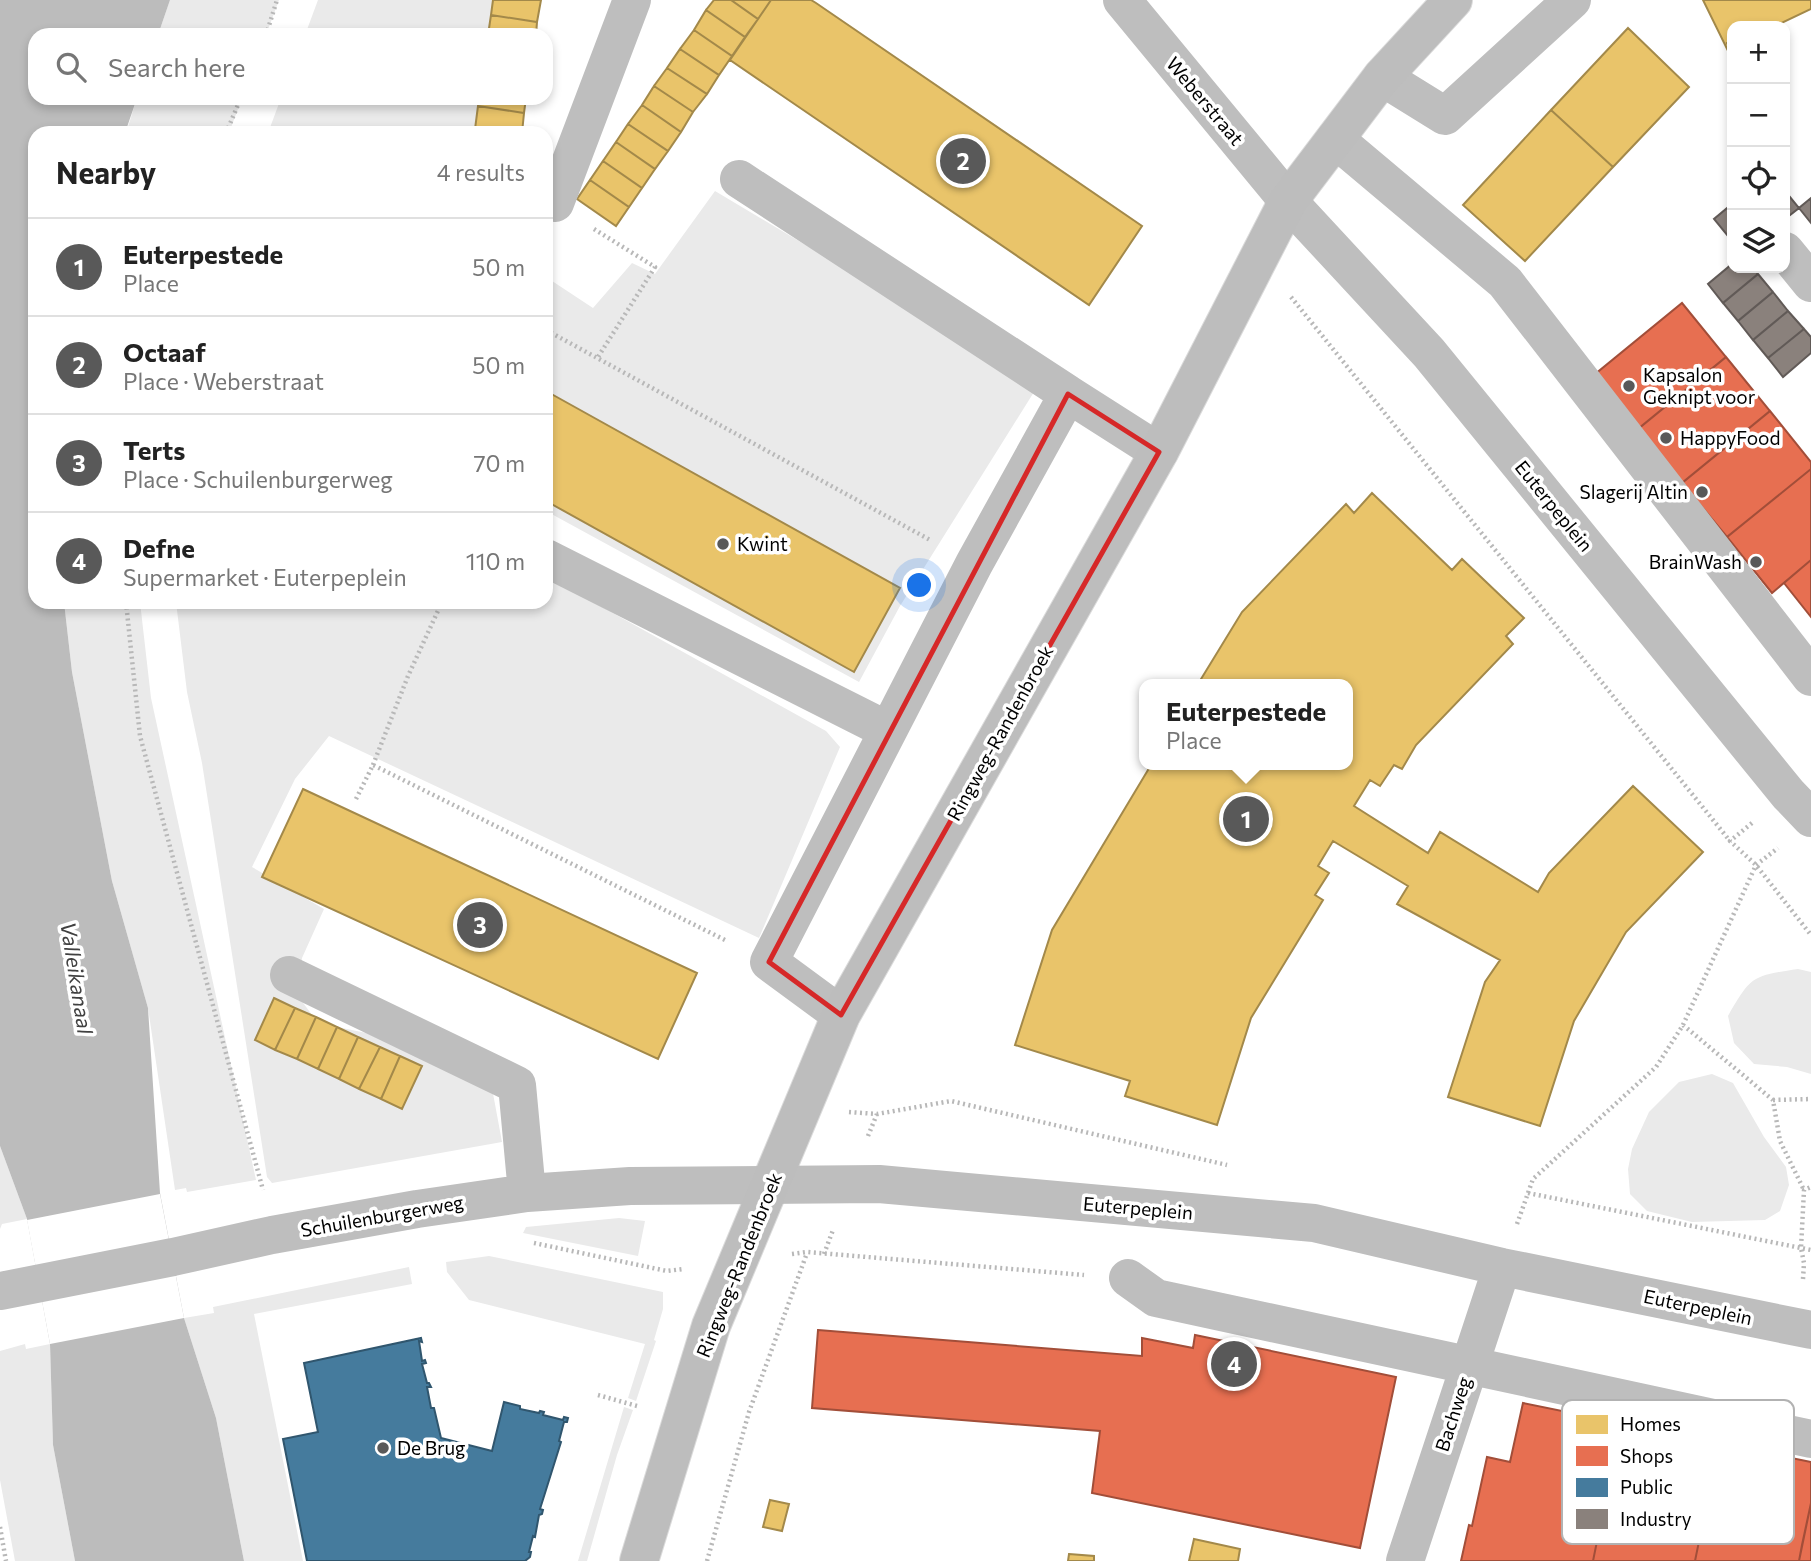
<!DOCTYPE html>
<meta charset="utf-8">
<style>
:root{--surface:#fff;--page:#f2f2f2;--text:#222;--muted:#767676;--line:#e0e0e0;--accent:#595959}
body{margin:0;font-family:Commissioner,sans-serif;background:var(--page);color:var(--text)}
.controls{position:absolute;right:21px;top:21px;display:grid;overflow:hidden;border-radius:14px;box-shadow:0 4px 10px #0003}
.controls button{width:63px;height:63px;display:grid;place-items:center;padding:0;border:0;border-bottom:2px solid var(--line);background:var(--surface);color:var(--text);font:35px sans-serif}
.you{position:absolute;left:920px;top:586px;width:24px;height:24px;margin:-18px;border:5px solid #fff;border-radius:50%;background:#1a73e8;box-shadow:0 0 0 10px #1a73e833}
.badge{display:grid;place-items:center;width:46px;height:46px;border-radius:50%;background:var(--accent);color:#fff;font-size:23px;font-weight:700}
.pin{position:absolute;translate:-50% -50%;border:4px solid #fff;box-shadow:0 2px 7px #0006}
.popup{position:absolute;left:1139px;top:679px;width:214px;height:91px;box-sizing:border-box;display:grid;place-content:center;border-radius:14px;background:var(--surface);filter:drop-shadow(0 2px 5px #0005);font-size:23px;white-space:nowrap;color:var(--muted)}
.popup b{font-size:26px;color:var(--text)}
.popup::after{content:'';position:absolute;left:50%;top:100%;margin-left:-14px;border:14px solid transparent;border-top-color:var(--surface)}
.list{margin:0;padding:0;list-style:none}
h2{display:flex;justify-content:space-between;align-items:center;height:91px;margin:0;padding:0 28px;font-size:30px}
h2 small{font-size:23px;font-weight:400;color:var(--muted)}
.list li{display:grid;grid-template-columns:46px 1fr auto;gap:21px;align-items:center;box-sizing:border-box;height:98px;padding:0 28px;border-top:2px solid var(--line)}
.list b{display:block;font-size:26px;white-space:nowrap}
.list p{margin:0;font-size:23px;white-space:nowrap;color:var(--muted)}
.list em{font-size:23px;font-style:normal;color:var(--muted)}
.icon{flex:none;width:38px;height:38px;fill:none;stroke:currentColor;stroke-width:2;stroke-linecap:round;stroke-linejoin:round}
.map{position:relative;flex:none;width:1811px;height:1561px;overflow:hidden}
.search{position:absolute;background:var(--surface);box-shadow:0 4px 10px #0003;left:28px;top:28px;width:525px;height:77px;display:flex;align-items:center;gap:18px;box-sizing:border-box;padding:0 24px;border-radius:21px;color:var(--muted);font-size:26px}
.panel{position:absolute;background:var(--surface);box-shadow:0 4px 10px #0003;left:28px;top:126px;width:525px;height:483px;border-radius:21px}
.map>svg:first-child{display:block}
.green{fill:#eaeaea}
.water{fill:#bcbcbc}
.pier{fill:#fff}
.homes{fill:#e9c46a;stroke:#a3894a;stroke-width:2}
.shops{fill:#e76f51;stroke:#a24e39;stroke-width:2}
.public{fill:#457b9d;stroke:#30566e;stroke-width:2}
.industry{fill:#8a817c;stroke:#615a57;stroke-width:2}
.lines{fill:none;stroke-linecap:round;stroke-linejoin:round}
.major-casing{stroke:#dbdbdb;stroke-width:40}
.path{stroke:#b8b8b8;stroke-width:4.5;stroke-dasharray:2 3.5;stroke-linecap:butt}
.minor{stroke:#bebebe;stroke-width:38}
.major{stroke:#bdbdbd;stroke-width:38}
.marked{fill:none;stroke:#d62828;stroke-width:5;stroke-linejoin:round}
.poi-dot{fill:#595959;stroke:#fff;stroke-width:2.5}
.labels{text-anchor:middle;stroke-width:7;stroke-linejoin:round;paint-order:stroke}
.street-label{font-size:19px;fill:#000;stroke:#fff}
.poi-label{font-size:19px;fill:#000;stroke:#fff;text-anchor:start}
.water-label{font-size:21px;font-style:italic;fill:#404040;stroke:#fff}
.key{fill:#fff;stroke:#b2b2b2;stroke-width:2}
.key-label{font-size:19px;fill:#000}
</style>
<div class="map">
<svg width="1811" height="1561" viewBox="0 0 1811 1561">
<rect width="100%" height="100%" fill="#fff"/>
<path class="green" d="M 170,0 L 279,0 L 266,35 L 158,35 Z
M 318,0 L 507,0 L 501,35 L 305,35 Z
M 137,98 L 242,98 L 229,133 L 126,133 Z
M 281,98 L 491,98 L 485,133 L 268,133 Z
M 715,191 L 1039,384 L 900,606 L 859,682 L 546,511 L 546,277 L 593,308 L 632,263 L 655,274 Z
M 546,576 L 826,731 L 840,747 L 759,938 L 329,736 L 295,779 L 252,867 L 324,909 L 302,958 L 298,996 L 318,1023 L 376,1035 L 492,1088 L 502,1142 L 272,1183 L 267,1177 L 202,763 L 187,692 L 176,602 L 546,602 Z
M 64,602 L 140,602 L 151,698 L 256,1180 L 187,1192 L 186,1188 L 175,1190 L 148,1008 L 112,881 L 72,672 Z
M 1798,969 L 1811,972 L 1811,1074 L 1787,1067 L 1754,1064 L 1734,1043 L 1728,1016 C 1751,976 1752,976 1798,969 Z
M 1712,1074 L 1733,1083 L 1764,1137 L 1786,1167 L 1789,1185 L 1780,1211 L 1765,1220 L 1692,1222 L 1647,1211 L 1630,1194 L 1628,1169 L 1632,1149 L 1649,1112 L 1679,1082 Z
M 0,1146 L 27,1219 L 2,1224 L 0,1229 Z
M 619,1218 L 645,1221 L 638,1256 L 523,1233 L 526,1227 Z
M 489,1256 L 663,1292 L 663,1309 L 654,1340 L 656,1341 L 636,1401 L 628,1398 L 645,1344 L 469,1300 L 447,1272 L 446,1262 Z
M 409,1267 L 412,1284 L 254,1314 L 303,1561 L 244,1561 L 216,1418 L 184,1318 L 214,1313 L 213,1307 Z
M 25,1344 L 26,1349 L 50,1344 L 53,1445 L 75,1561 L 15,1561 L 0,1480 L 0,1351 Z
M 624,1407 L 633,1410 L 617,1455 L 587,1561 L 578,1561 Z"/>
<path class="water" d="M 0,0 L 170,0 L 158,35 L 35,35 L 35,98 L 137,98 L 125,133 L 35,133 L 35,602 L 64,602 L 72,672 L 112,881 L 148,1008 L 160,1193 L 184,1318 L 216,1418 L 244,1561 L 75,1561 L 53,1445 L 50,1344 L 27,1219 L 0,1146 Z"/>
<path class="pier" d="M 160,1194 L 184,1318 L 50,1344 L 27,1220 Z"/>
<path class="homes" d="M 493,0 L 541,0 L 537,22 L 491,15 Z
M 714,0 L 731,0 L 758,19 L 745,37 L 706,10 Z
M 731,0 L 771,0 L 758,19 Z
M 771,0 L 811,0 L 816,3 L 1142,226 L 1089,305 L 730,60 Z
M 1703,0 L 1811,0 L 1811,9 L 1775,26 L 1732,26 L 1732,41 L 1727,43 L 1732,54 L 1730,55 Z
M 706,10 L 745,37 L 732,56 L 694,30 Z
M 491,15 L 537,22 L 536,35 L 488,35 Z
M 1628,28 L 1689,87 L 1613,167 L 1551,110 Z
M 694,30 L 732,56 L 719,75 L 680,49 Z
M 680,49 L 719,75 L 707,94 L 667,68 Z
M 667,68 L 707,94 L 693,112 L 654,86 Z
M 654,86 L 693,112 L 681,132 L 642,105 Z
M 479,98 L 526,98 L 524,113 L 478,106 Z
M 642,105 L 681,132 L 668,151 L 628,124 Z
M 478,106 L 524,113 L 522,133 L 475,129 Z
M 1551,110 L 1613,167 L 1525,261 L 1463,205 Z
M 628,124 L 668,151 L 655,169 L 616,142 Z
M 616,142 L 655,169 L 642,188 L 603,161 Z
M 603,161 L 642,188 L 629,207 L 590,180 Z
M 590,180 L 629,207 L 616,226 L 577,199 Z
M 546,391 L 900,588 L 854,672 L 546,501 Z
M 1372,493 L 1452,570 L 1462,559 L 1524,618 L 1506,636 L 1513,644 L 1416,745 L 1402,769 L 1394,765 L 1380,786 L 1370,780 L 1354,806 L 1428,853 L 1440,832 L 1538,892 L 1549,873 L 1633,786 L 1703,852 L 1626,932 L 1574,1021 L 1540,1126 L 1448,1097 L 1485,982 L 1500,960 L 1397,904 L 1408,886 L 1333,841 L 1318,866 L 1329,873 L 1315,895 L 1323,900 L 1251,1018 L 1217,1125 L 1125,1096 L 1130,1081 L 1015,1045 L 1052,930 L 1151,765 L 1348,765 L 1348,684 L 1198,684 L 1242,612 L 1346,504 L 1354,513 Z
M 303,789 L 697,973 L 658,1059 L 262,877 Z
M 274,998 L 295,1008 L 275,1050 L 255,1040 Z
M 295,1008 L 316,1017 L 297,1059 L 275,1050 Z
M 316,1017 L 337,1027 L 318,1069 L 297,1059 Z
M 337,1027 L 358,1037 L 339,1079 L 318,1069 Z
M 358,1037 L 380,1047 L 359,1089 L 339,1079 Z
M 380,1047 L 400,1056 L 381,1099 L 359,1089 Z
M 400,1056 L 422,1066 L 402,1109 L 381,1099 Z
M 770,1500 L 789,1504 L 782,1531 L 763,1527 Z
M 1194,1539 L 1240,1549 L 1238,1561 L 1189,1561 Z
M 1069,1554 L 1094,1556 L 1094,1561 L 1068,1561 Z"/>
<path class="shops" d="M 1682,303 L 1726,357 L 1638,429 L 1594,375 Z
M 1726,357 L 1770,411 L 1682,483 L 1638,429 Z
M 1770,411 L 1811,462 L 1811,469 L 1727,537 L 1682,483 Z
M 1811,469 L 1811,560 L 1772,593 L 1727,537 Z
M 1811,560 L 1811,617 L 1784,583 Z
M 818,1330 L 1142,1356 L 1142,1338 L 1193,1348 L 1195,1335 L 1396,1377 L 1360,1548 L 1092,1493 L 1100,1431 L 812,1408 Z
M 1523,1403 L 1621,1423 L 1593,1561 L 1461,1561 L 1469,1525 L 1472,1526 L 1487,1457 L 1510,1462 Z
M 1621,1423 L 1719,1443 L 1695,1561 L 1593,1561 Z
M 1719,1443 L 1811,1462 L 1811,1503 L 1799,1561 L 1695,1561 Z
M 1811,1503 L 1811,1561 L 1799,1561 L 1802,1545 Z"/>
<path class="public" d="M 421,1338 L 422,1342 L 419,1341 L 422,1361 L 425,1360 L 426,1363 L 422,1364 L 427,1383 L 429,1383 L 431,1387 L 427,1387 L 431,1408 L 434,1408 L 441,1438 L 492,1451 L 504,1402 L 520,1406 L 520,1409 L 539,1413 L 540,1411 L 544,1412 L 543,1415 L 563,1420 L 564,1417 L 568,1418 L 567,1422 L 564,1422 L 559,1441 L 561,1442 L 540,1509 L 543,1510 L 542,1514 L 539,1515 L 535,1537 L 533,1536 L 529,1552 L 531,1552 L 530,1557 L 525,1561 L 307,1561 L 283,1439 L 318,1432 L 304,1363 Z"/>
<path class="industry" d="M 1785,191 L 1799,208 L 1785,219 Z
M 1811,198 L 1811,223 L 1799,208 Z
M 1732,204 L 1732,241 L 1714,219 Z
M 1732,264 L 1732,268 L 1753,268 L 1758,274 L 1723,303 L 1708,284 Z
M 1758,274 L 1773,292 L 1738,321 L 1723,303 Z
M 1773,292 L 1788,311 L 1753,340 L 1738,321 Z
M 1788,311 L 1804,329 L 1768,358 L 1753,340 Z
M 1804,329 L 1811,337 L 1811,353 L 1783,377 L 1768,358 Z"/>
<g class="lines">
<defs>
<path id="major" d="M 639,1561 L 711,1326 L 841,1015 L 1159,452 L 1288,201 L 1382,77 L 1453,0"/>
</defs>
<use href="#major" class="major-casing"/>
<path class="path" d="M 266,35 L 277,0
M 226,133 L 241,98
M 594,229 L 655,267 L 598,357
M 1291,297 L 1730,841
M 546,330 L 932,541
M 126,602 L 140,736 L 263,1190
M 373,765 L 408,676 L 442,602
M 356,799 L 373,765 L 727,941
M 1752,823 L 1730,841 L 1756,865 L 1811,935
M 1683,1025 L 1773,1100 L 1780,1141 L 1804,1190
M 1773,1100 L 1811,1099
M 849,1112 L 877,1114 L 951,1101 L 1227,1165
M 868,1136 L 877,1114
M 1528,1193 L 1811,1250
M 1517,1224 L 1533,1179 L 1656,1067 L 1683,1025 L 1756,865 L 1778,848
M 534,1243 L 667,1271 L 683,1269
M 792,1254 L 807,1252 L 1084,1275
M 824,1254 L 833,1230
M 1803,1279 L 1804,1263 L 1801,1248 L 1804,1190 L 1811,1187
M 598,1395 L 637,1406
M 0,1527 L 6,1561
M 707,1561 L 749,1412 L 807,1253"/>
<path class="minor" d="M 1122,0 L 1288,201 L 1429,353 L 1788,794 L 1811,818
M 1382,77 L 1445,116 L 1572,0
M 1335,139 L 1505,282 L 1811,677
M 739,179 L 1068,394
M 555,203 L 632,0
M 1785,251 L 1811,283
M 546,558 L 887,730
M 289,975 L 517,1085 L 527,1193
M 841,1015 L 769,962 L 974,564 L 1068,394 L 1159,452
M 1128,1278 L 1156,1298 L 1811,1439
M 0,1291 L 173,1257 L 272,1235 L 417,1209 L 527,1193 L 630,1186 L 879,1184 L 1314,1223 L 1502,1267 L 1811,1330
M 1405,1561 L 1502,1267"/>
<use href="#major" class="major"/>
</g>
<path class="marked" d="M 1068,394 L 1159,452 L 841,1015 L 769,962 Z"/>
<g class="poi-dot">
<circle cx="1629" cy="386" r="7"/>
<circle cx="1666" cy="438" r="7"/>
<circle cx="1702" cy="492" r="7"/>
<circle cx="723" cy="544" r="7"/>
<circle cx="1756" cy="562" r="7"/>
<circle cx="383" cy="1448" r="7"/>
</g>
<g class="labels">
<g class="street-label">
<text transform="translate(1205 101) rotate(50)" y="7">Weberstraat</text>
<text transform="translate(1554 506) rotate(51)" y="7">Euterpeplein</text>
<text transform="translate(1000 733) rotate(-61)" y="7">Ringweg-Randenbroek</text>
<text transform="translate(1138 1208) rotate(5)" y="7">Euterpeplein</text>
<text transform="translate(382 1216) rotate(-10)" y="7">Schuilenburgerweg</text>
<text transform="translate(739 1265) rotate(-68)" y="7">Ringweg-Randenbroek</text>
<text transform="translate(1698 1307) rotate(12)" y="7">Euterpeplein</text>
<text transform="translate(1453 1414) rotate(-72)" y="7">Bachweg</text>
</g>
<g class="poi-label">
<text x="1643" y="382">Kapsalon<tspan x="1643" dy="22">Geknipt voor</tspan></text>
<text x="1680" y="445">HappyFood</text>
<text x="1688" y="499" text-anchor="end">Slagerij Altin</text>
<text x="737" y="551">Kwint</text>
<text x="1742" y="569" text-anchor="end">BrainWash</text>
<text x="397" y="1455">De Brug</text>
</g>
<g class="water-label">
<text transform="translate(76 978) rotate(81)" y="7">Valleikanaal</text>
</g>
</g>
<rect x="1562" y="1400" width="232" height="144" rx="10" class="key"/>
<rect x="1576" y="1415" width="32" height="19" fill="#e9c46a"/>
<rect x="1576" y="1446" width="32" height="20" fill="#e76f51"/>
<rect x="1576" y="1478" width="32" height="19" fill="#457b9d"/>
<rect x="1576" y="1509" width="32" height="20" fill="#8a817c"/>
<g class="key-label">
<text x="1620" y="1431">Homes</text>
<text x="1620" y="1463">Shops</text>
<text x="1620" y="1494">Public</text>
<text x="1620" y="1526">Industry</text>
</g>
</svg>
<div class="controls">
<button>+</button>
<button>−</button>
<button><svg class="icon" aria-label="locate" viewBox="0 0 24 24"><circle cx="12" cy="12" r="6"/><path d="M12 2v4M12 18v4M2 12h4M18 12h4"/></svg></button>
<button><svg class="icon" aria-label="layers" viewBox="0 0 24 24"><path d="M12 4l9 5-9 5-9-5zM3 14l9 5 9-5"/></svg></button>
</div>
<div class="you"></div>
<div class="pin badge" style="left:1246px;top:819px">1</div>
<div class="popup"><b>Euterpestede</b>Place</div>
<div class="pin badge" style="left:963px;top:161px">2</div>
<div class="pin badge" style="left:480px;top:925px">3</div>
<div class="pin badge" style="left:1234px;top:1364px">4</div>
<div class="search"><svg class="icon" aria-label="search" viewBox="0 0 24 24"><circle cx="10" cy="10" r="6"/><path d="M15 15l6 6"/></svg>Search here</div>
<section class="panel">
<h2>Nearby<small>4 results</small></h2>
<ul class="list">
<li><span class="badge">1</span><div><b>Euterpestede</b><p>Place</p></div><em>50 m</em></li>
<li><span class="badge">2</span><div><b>Octaaf</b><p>Place · Weberstraat</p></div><em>50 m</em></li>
<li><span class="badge">3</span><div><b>Terts</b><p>Place · Schuilenburgerweg</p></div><em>70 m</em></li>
<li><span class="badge">4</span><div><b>Defne</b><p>Supermarket · Euterpeplein</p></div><em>110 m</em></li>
</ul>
</section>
</div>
